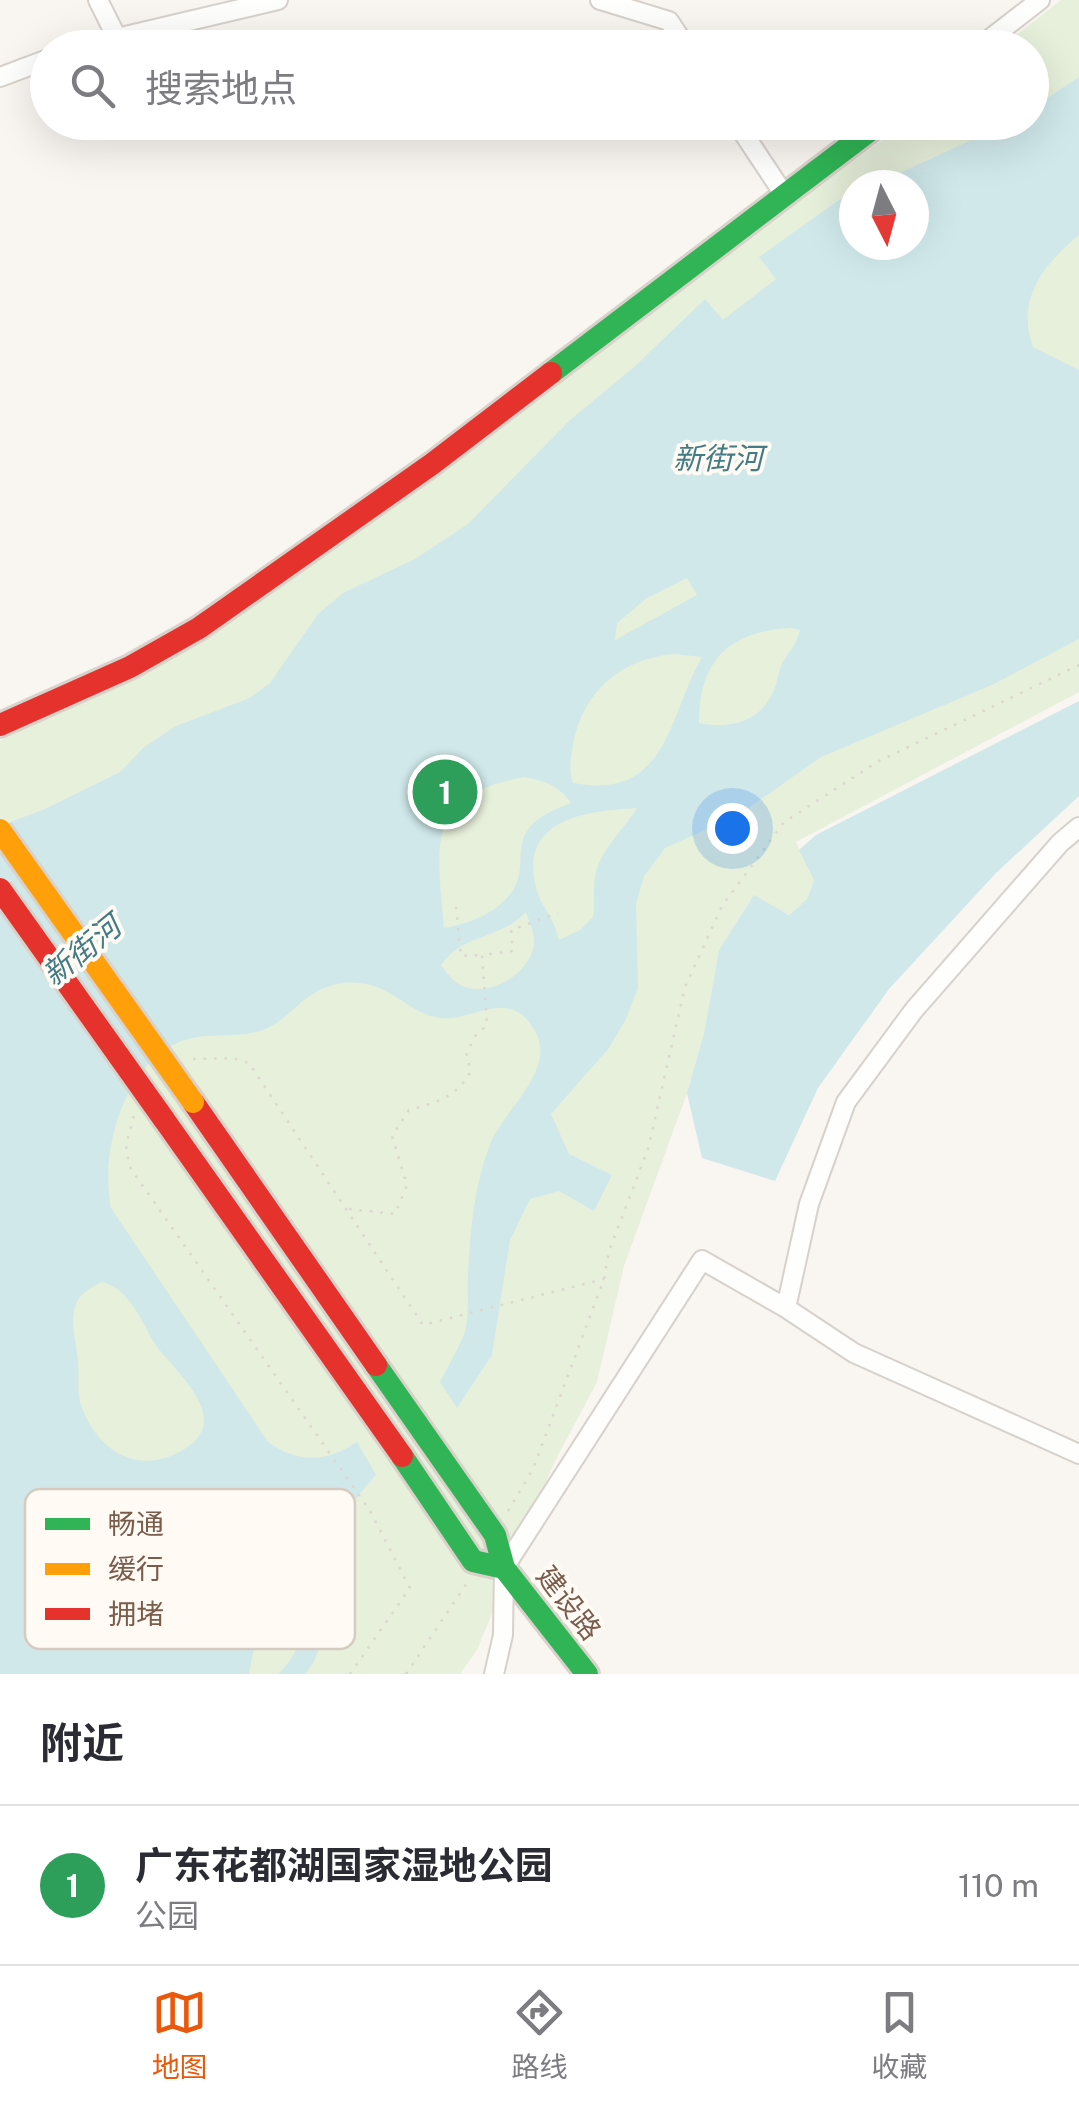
<!DOCTYPE html>
<html lang="zh">
<meta charset="utf-8">
<style>
:root{--surface:#fff;--page:#f2f2f3;--text:#2b2b33;--muted:#7c7c81;--line:#e1e1e2;--accent:#ea580c}
body{margin:0;font-family:"Public Sans","Noto Sans SC",sans-serif;background:var(--page);color:var(--text)}
.compass{position:absolute;left:839px;top:170px;width:90px;height:90px;border-radius:50%;background:var(--surface);box-shadow:0 10px 40px #0002;rotate:174deg}
.you{position:absolute;left:732px;top:828px;width:35px;height:35px;margin:-25px;border:8px solid #fff;border-radius:50%;background:#1a73e8;box-shadow:0 0 0 15px #1a73e833}
.badge{display:grid;place-items:center;width:65px;height:65px;border-radius:50%;background:var(--accent);color:#fff;font-size:32px;font-weight:700}
.pin{position:absolute;translate:-50% -50%;border:5px solid #fff;box-shadow:0 2px 10px #0006}
.list{margin:0;padding:0;list-style:none}
h2{display:flex;justify-content:space-between;align-items:center;height:130px;margin:0;padding:0 40px;font-size:42px}
h2 small{font-size:32px;font-weight:400;color:var(--muted)}
.list li{display:grid;grid-template-columns:65px 1fr auto;gap:30px;align-items:center;box-sizing:border-box;height:160px;padding:0 40px;border-top:2px solid var(--line)}
.list b{display:block;font-size:38px;white-space:nowrap}
.list p{margin:0;font-size:32px;white-space:nowrap;color:var(--muted)}
.list em{font-size:32px;font-style:normal;color:var(--muted)}
.icon{flex:none;width:55px;height:55px;fill:none;stroke:currentColor;stroke-width:2;stroke-linecap:round;stroke-linejoin:round}
.map{position:relative;flex:none;width:1079px;height:1674px;overflow:hidden}
.search{position:absolute;background:var(--surface);box-shadow:0 10px 40px #0002;left:30px;right:30px;top:30px;height:110px;display:flex;align-items:center;gap:25px;box-sizing:border-box;padding:0 35px;border-radius:55px;color:var(--muted);font-size:38px}
.sheet{height:290px;background:var(--surface)}
nav{display:flex;justify-content:space-around;align-items:center;box-sizing:border-box;height:140px;border-top:2px solid var(--line);background:var(--surface);font-size:28px;color:var(--muted)}
nav a{display:grid;justify-items:center;gap:5px}
nav .on{color:var(--accent)}
.map>svg:first-child{display:block}
.green{fill:#e7f0db;fill-rule:evenodd}
.water{fill:#d0e8ea;fill-rule:evenodd}
.lines{fill:none;stroke-linecap:round;stroke-linejoin:round}
.street-casing{stroke:#d7d1cb;stroke-width:22}
.fast-casing{stroke:#d9d2cb;stroke-width:28}
.jam-casing{stroke:#d9d2cb;stroke-width:28}
.path{stroke:#dcd5d0;stroke-width:2.5;stroke-dasharray:2.5 8;stroke-linecap:butt}
.street{stroke:#fefefd;stroke-width:18}
.fast{stroke:#30b455;stroke-width:22}
.jam{stroke:#e5322d;stroke-width:22}
.slow-bridge-casing{stroke:#d9d2cb;stroke-width:28;stroke-linecap:butt}
.jam-bridge-casing{stroke:#d9d2cb;stroke-width:28;stroke-linecap:butt}
.slow-bridge{stroke:#ff9f0a;stroke-width:22}
.jam-bridge{stroke:#e5322d;stroke-width:22}
.labels{text-anchor:middle;stroke-width:8;stroke-linejoin:round;paint-order:stroke}
.street-label{font-size:28px;fill:#7a5c4d;stroke:#fffaf3}
.water-label{font-size:30px;font-style:italic;fill:#437c86;stroke:#fffaf3}
.key{fill:#fffaf3;stroke:#d7cbc1;stroke-width:2.5}
.key-label{font-size:28px;fill:#7a5c4d}
</style>
<div class="map">
<svg width="1079" height="1674" viewBox="0 0 1079 1674">
<rect width="100%" height="100%" fill="#f9f5f0"/>
<path class="green" d="M 1061,0 L 1079,0 L 1079,692 L 796,842 L 814,879 L 807,899 L 789,915 L 754,896 L 719,950 L 704,1033 L 687,1093 L 624,1266 L 597,1382 L 554,1463 L 477,1650 L 460,1674 L 0,1674 L 0,741 L 163,659 L 906,123 L 1032,122 L 1032,48 L 1001,47 ZM 854,185 L 914,185 L 914,245 L 854,245 Z"/>
<path class="water" d="M 1079,77 L 1079,235 C 1043,265 1016,299 1033,347 L 1079,370 L 1079,639 L 994,684 L 821,757 L 740,814 L 665,848 L 644,876 L 636,904 L 638,988 L 626,1019 L 609,1048 L 551,1114 L 569,1154 L 612,1175 L 594,1211 L 559,1191 L 530,1199 L 510,1240 L 492,1355 L 457,1408 L 440,1382 C 448,1366 458,1350 464,1334 C 470,1317 467,1292 468,1274 C 470,1231 474,1187 489,1147 C 501,1112 556,1072 536,1033 C 511,985 476,1021 442,1018 C 408,1016 390,978 344,983 C 302,988 293,1020 260,1031 C 234,1039 203,1031 177,1043 C 122,1068 100,1154 111,1208 L 268,1442 C 299,1464 326,1462 357,1442 L 376,1475 C 349,1504 327,1537 323,1577 C 319,1611 330,1646 305,1674 L 278,1674 C 303,1651 304,1625 293,1595 C 265,1619 254,1638 249,1674 L 0,1674 L 0,826 L 45,809 L 120,772 L 143,748 L 176,726 L 250,698 L 270,683 L 318,614 L 343,593 L 415,559 L 468,524 L 570,420 L 633,368 L 705,299 L 723,320 L 776,279 L 759,257 L 839,200 L 854,194 L 854,245 L 914,245 L 914,185 L 873,185 L 1009,123 L 1032,122 L 1032,108 ZM 687,578 L 697,595 L 615,640 L 617,623 L 647,598 ZM 791,628 L 800,630 C 797,645 787,653 781,666 C 778,674 777,683 774,690 C 760,723 730,729 699,723 C 699,660 729,631 791,628 ZM 675,654 L 702,657 C 668,716 668,801 573,783 C 568,770 571,759 573,745 C 582,692 621,658 675,654 ZM 524,777 C 545,781 559,785 571,803 C 553,810 529,819 523,840 C 519,852 522,866 518,879 C 509,908 473,924 444,928 C 437,845 424,796 524,777 ZM 637,808 C 623,831 600,849 595,877 C 593,890 595,903 593,917 L 580,930 L 559,940 C 554,916 539,905 535,883 C 521,817 590,811 637,808 ZM 526,912 C 529,921 535,934 534,944 C 530,973 493,996 465,987 C 454,983 447,973 441,965 C 465,932 500,940 526,912 ZM 102,1282 C 130,1289 141,1321 155,1344 C 173,1370 231,1415 189,1446 C 144,1478 98,1455 81,1405 C 76,1391 80,1375 78,1360 C 76,1340 68,1318 78,1300 C 83,1291 94,1286 102,1282 Z
M 1079,701 L 1079,796 L 996,873 L 889,989 L 818,1088 L 775,1181 L 702,1158 L 687,1093 L 704,1033 L 719,950 L 754,895 L 789,915 L 807,899 L 814,880 L 799,850 L 816,835 Z"/>
<g class="lines">
<defs>
<path id="street" d="M 98,0 L 117,38 L 278,0
M 600,0 L 669,21 L 687,48
M 85,48 L 117,38
M 978,48 L 1040,0
M 0,77 L 48,59
M 736,122 L 785,196
M 786,1308 L 809,1204 L 846,1102 L 914,1010 L 1060,843 L 1079,827
M 494,1674 L 503,1635 L 504,1568 L 702,1260 L 786,1308 L 854,1353 L 1079,1454"/>
<path id="fast" d="M 551,373 L 881,122
M 376,1365 L 495,1535 L 504,1568 L 587,1674
M 402,1456 L 473,1561 L 504,1568"/>
<path id="jam" d="M 0,725 L 130,667 L 199,628 L 432,464 L 551,373
M 193,1102 L 376,1365
M 163,1118 L 402,1456"/>
</defs>
<use href="#street" class="street-casing"/>
<use href="#fast" class="fast-casing"/>
<use href="#jam" class="jam-casing"/>
<path class="path" d="M 456,907 L 461,956 L 481,955
M 193,1059 L 233,1058 L 249,1063 L 423,1325 L 604,1279
M 134,1116 L 126,1145 L 129,1166 L 370,1511 L 410,1588 L 350,1674
M 349,1209 L 395,1214 L 407,1185 L 392,1136 L 409,1110 C 437,1102 456,1098 471,1071 L 466,1056 L 474,1037 L 487,1025 L 482,955 L 513,951 L 511,930 L 558,913
M 508,1511 L 533,1469 L 604,1279 L 609,1251 L 648,1149 L 685,987 L 722,906 L 784,822 L 879,761 L 1079,665
M 406,1674 L 467,1583"/>
<use href="#street" class="street"/>
<use href="#fast" class="fast"/>
<use href="#jam" class="jam"/>
<defs>
<path id="slow-bridge" d="M 0,830 L 193,1102"/>
<path id="jam-bridge" d="M 0,889 L 163,1118"/>
</defs>
<use href="#slow-bridge" class="slow-bridge-casing"/>
<use href="#jam-bridge" class="jam-bridge-casing"/>
<use href="#slow-bridge" class="slow-bridge"/>
<use href="#jam-bridge" class="jam-bridge"/>
</g>
<g class="labels">
<g class="street-label">
<text transform="translate(569 1603) rotate(52)" y="10">建设路</text>
</g>
<g class="water-label">
<text x="718" y="469">新街河</text>
<text transform="translate(82 951) rotate(-39)" y="10">新街河</text>
</g>
</g>
<rect x="25" y="1489" width="330" height="160" rx="15" class="key"/>
<rect x="45" y="1518" width="45" height="12" fill="#30b455"/>
<rect x="45" y="1563" width="45" height="12" fill="#ff9f0a"/>
<rect x="45" y="1608" width="45" height="12" fill="#e5322d"/>
<g class="key-label">
<text x="108" y="1534">畅通</text>
<text x="108" y="1579">缓行</text>
<text x="108" y="1624">拥堵</text>
</g>
</svg>
<svg class="compass" viewBox="-18 -18 36 36"><path d="M0-13l5 13h-10z" fill="#e53935"/><path d="M0 13l5-13h-10z" fill="#7c7c81"/></svg>
<div class="you"></div>
<div class="pin badge" style="left:445px;top:792px;background:#2e9e5b">1</div>
<div class="search"><svg class="icon" aria-label="search" viewBox="0 0 24 24"><circle cx="10" cy="10" r="6"/><path d="M15 15l6 6"/></svg>搜索地点</div>
</div>
<section class="sheet">
<h2>附近<small></small></h2>
<ul class="list">
<li><span class="badge" style="background:#2e9e5b">1</span><div><b>广东花都湖国家湿地公园</b><p>公园</p></div><em>110 m</em></li>
</ul>
</section>
<nav>
<a class="on"><svg class="icon" aria-label="map" viewBox="0 0 24 24"><path d="M3 6l6-2 6 2 6-2v14l-6 2-6-2-6 2zM9 4v14M15 6v14"/></svg>地图</a>
<a><svg class="icon" aria-label="directions" viewBox="0 0 24 24"><path d="M12 3l9 9-9 9-9-9zM9 14v-3h6M13 9l2 2-2 2"/></svg>路线</a>
<a><svg class="icon" aria-label="saved" viewBox="0 0 24 24"><path d="M7 4h10v16l-5-4-5 4z"/></svg>收藏</a>
</nav>
